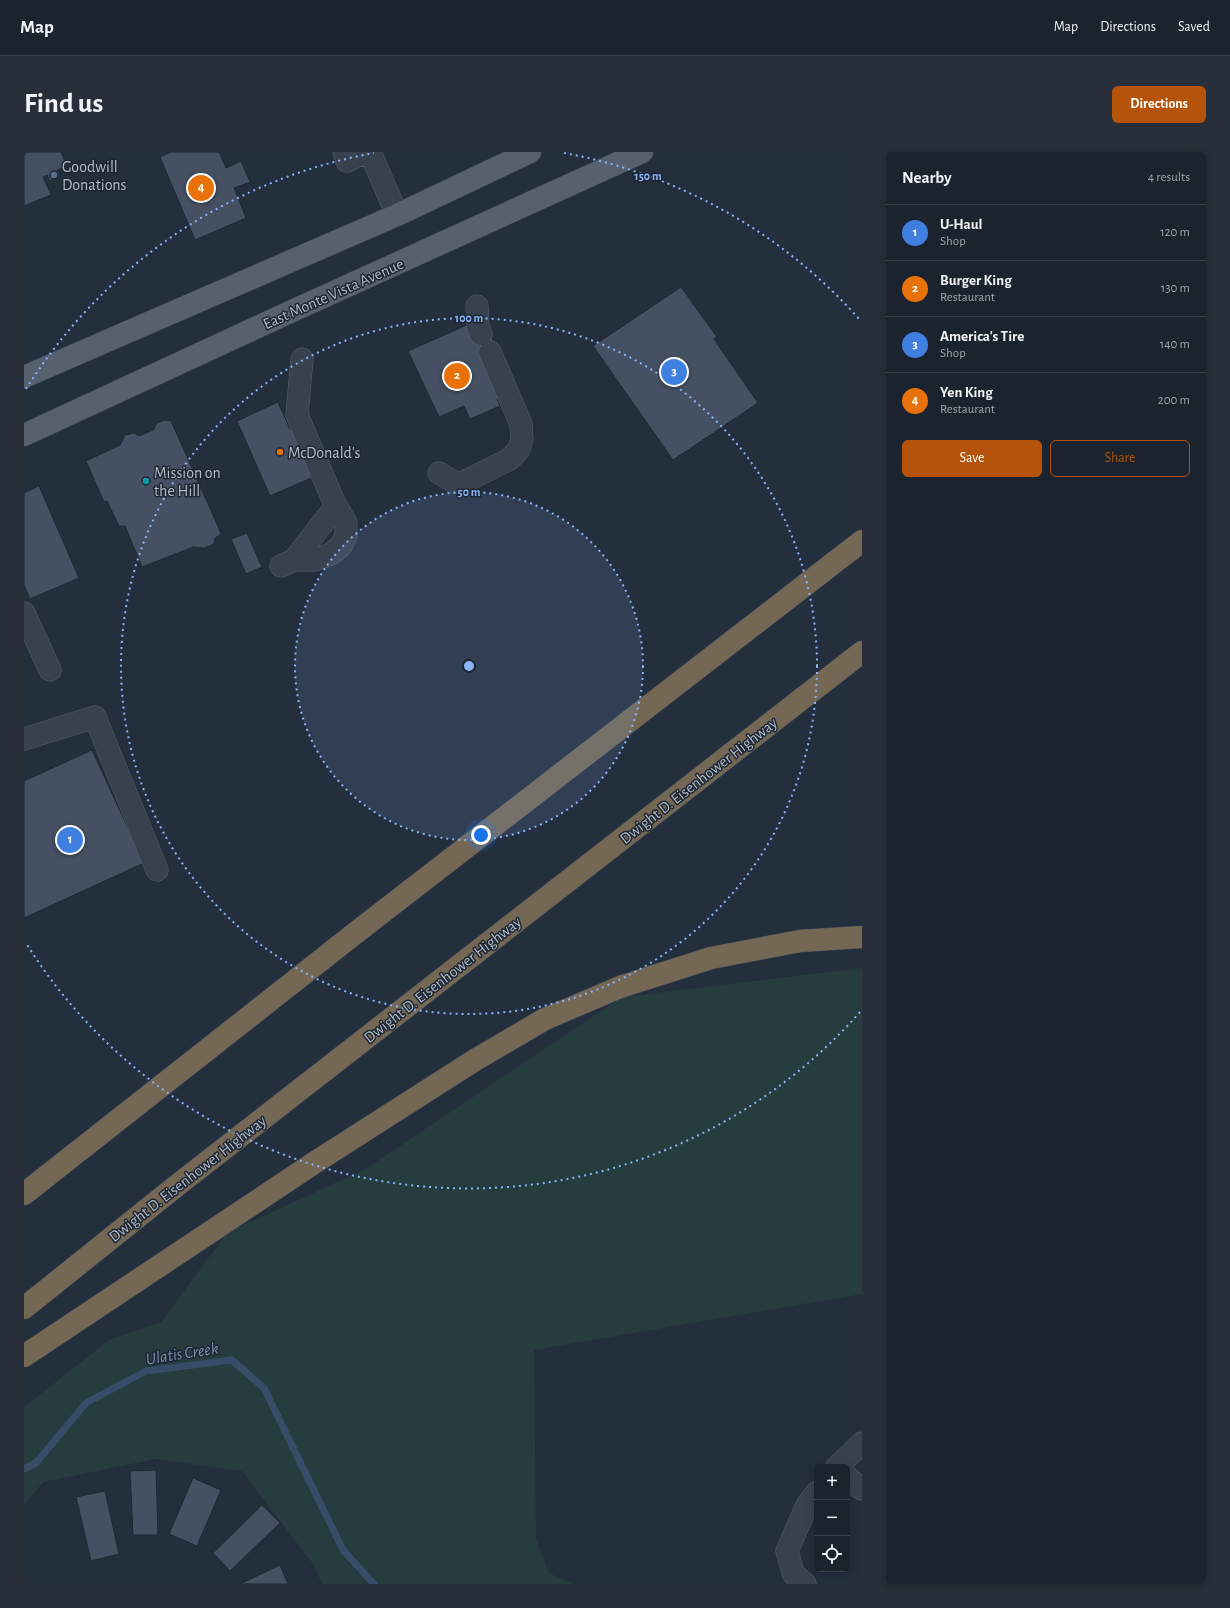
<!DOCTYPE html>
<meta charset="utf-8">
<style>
:root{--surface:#1b232e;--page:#282f3a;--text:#f1f3f6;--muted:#a0a4aa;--line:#39404a;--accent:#b45309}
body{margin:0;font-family:"Alegreya Sans",sans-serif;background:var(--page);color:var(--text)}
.controls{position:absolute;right:12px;bottom:12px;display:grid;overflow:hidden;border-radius:6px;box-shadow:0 2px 10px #0003}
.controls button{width:36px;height:36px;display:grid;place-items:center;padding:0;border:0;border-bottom:1px solid var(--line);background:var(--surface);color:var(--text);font:20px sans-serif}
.you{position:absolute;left:457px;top:683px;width:14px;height:14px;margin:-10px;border:3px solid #fff;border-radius:50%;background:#1a73e8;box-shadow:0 0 0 6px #1a73e833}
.badge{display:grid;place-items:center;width:26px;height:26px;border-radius:50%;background:var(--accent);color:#fff;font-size:13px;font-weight:700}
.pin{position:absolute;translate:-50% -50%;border:2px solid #fff;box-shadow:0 1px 4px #0006}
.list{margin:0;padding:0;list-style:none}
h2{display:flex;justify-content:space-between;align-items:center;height:52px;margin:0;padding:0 16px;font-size:17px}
h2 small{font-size:13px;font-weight:400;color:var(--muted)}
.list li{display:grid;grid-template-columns:26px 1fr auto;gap:12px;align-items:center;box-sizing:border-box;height:56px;padding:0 16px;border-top:1px solid var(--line)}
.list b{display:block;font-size:15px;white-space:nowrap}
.list p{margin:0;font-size:13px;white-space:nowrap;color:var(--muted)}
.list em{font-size:13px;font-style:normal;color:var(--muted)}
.actions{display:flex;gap:8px;padding:12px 16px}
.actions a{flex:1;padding:9px 0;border:1px solid var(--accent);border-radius:6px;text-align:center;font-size:14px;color:var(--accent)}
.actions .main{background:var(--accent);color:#fff}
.icon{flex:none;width:22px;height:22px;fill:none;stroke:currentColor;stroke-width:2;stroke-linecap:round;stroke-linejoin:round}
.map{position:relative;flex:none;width:838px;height:1432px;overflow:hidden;border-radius:6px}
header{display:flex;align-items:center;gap:24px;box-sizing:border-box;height:56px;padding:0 20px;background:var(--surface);border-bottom:1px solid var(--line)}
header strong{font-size:19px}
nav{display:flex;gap:22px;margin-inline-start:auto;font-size:14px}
.intro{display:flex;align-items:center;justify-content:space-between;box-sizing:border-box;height:96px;padding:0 24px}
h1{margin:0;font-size:28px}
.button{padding:10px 18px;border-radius:6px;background:var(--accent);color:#fff;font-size:14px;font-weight:700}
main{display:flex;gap:24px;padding:0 24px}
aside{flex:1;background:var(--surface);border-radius:6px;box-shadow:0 2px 10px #0003}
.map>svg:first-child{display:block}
.green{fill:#263c3f}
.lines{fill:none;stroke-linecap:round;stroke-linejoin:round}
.stream{stroke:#394c67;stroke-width:7}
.building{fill:#455162;stroke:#1f2835}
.minor-casing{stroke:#565f6c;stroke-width:23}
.major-casing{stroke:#414a57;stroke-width:23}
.highway-casing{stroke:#434c59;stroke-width:23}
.minor{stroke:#38414e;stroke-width:22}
.major{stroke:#56606e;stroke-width:22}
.highway{stroke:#746855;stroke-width:22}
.ring{fill:none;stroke:#8ab4f8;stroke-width:2;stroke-dasharray:2 4}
.service-dot{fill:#5c6f8a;stroke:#1d2633;stroke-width:1.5}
.food-dot{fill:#e8710a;stroke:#1d2633;stroke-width:1.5}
.culture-dot{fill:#0f9aa8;stroke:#1d2633;stroke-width:1.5}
.labels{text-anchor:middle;stroke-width:3;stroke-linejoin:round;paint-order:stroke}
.poi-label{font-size:16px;fill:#b4bcc9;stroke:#1d2633;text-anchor:start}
.street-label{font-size:16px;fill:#b4bcc9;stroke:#1d2633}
.water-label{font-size:17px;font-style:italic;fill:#7c92b1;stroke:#1d2633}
.centre{fill:#8ab4f8;stroke:#1d2633;stroke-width:2}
.ring-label{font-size:12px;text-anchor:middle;font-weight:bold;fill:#8ab4f8;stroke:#1d2633;stroke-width:3;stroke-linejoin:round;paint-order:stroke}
</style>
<header>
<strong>Map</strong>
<nav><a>Map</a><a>Directions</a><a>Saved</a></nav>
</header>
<div class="intro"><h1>Find us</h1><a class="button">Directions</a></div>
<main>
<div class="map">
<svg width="838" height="1432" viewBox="0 0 838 1432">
<rect width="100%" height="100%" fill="#242f3e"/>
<path class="green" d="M 838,816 L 838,1142 L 510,1198 L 512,1387 L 525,1421 L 550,1432 L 298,1432 L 289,1412 L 218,1319 L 132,1307 L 19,1330 L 0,1353 L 0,1255 L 85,1188 L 137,1170 L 203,1081 L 343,1016 L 598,845 Z"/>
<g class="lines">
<path class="stream" d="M 0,1317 L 12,1311 L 62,1251 L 122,1219 L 208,1208 L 240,1236 L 319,1398 L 350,1432"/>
</g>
<path class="building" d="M 0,0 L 37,0 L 43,14 L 33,18 L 36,24 L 26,29 L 23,23 L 19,25 L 27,43 L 0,54 Z
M 147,0 L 195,0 L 202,16 L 217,9 L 226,30 L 210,36 L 222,66 L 171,88 L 136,5 Z
M 657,135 L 693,185 L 690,187 L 734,251 L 649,308 L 569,194 Z
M 445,172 L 465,179 L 473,197 L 479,245 L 473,247 L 476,254 L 446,267 L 440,254 L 415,265 L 384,199 Z
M 254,250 L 266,277 L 275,274 L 296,322 L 246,344 L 213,269 Z
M 141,268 L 147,269 L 197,381 L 196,383 L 191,386 L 190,392 L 181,396 L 169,395 L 118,415 L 101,374 L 95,374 L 83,349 L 80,350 L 62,309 L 96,293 L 101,283 L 110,281 L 115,284 L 129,278 L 133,271 Z
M 15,334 L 55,426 L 6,447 L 0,433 L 0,341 Z
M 223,381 L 238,415 L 222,422 L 207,387 Z
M 68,598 L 120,711 L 0,766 L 0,629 Z
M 132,1318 L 134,1383 L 109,1383 L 106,1319 Z
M 169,1326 L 197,1338 L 173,1394 L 145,1382 Z
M 81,1339 L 95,1402 L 67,1409 L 52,1345 Z
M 238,1353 L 256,1371 L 206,1419 L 189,1401 Z
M 256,1413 L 264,1432 L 216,1432 Z"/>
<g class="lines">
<defs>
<path id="minor" d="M 320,0 L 323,9 L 342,0
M 346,0 L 373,63
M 453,154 L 454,174 L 457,182
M 415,321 L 430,330 L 438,331 L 486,307 L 495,297 L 498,287 L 497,272 L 466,200
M 270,408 L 312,354
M 257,414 L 270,408 L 291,408 L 307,402 L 317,394 L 322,383 L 322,371 L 310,350 L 273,263 L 278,207
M 0,461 L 26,518
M 0,587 L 71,565 L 133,718
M 813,1315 L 838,1291
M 823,1325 L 838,1337
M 781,1432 L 769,1421 L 763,1399 L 783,1353 L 793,1340"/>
<path id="major" d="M 0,225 L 373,63 L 506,0
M 0,283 L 266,160 L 618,0"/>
<path id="highway" d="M 0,1042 L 334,779 L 838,389
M 0,1156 L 156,1031 L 838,500
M 0,1204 L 293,1009 L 451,908 L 521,867 L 596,835 L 687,806 L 776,789 L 838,785"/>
</defs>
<use href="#minor" class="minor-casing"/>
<use href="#major" class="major-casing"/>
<use href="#highway" class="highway-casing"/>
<use href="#minor" class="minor"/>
<use href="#major" class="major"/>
<use href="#highway" class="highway"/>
</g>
<circle cx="445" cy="514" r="174" fill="#8ab4f8" fill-opacity=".12"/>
<g class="ring">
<circle cx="445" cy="514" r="174"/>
<circle cx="445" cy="514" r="348"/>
<path d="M836 860A522 522 0 0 1 2 791M2 237A522 522 0 0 1 350 1M540 1A522 522 0 0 1 836 168"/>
</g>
<circle class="service-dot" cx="30" cy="23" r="4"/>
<circle class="food-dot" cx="256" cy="300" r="4"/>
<circle class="culture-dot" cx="122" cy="329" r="4"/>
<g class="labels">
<g class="poi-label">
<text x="38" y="20">Goodwill<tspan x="38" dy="18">Donations</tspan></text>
<text x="264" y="306">McDonald's</text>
<text x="130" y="326">Mission on<tspan x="130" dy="18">the Hill</tspan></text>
</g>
<g class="street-label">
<text transform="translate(309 141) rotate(-24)" y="6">East Monte Vista Avenue</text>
<text transform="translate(674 628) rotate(-38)" y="6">Dwight D. Eisenhower Highway</text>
<text transform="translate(418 827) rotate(-38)" y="6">Dwight D. Eisenhower Highway</text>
<text transform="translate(163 1026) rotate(-38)" y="6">Dwight D. Eisenhower Highway</text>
</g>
<g class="water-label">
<text transform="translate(158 1201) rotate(-9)" y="6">Ulatis Creek</text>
</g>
</g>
<circle cx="445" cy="514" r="6" class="centre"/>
<g class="ring-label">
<text x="624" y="28">150 m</text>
<text x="445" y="170">100 m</text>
<text x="445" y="344">50 m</text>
</g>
</svg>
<div class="controls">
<button>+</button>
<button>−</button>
<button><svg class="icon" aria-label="locate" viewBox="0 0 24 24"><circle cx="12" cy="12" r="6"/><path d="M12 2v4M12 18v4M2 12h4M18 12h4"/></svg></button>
</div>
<div class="you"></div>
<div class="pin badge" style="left:46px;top:688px;background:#3f7fe0">1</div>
<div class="pin badge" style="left:433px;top:224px;background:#e8710a">2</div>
<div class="pin badge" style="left:650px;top:220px;background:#3f7fe0">3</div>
<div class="pin badge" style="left:177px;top:36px;background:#e8710a">4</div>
</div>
<aside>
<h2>Nearby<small>4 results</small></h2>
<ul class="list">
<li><span class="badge" style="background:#3f7fe0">1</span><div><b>U-Haul</b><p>Shop</p></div><em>120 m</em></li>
<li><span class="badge" style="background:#e8710a">2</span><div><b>Burger King</b><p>Restaurant</p></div><em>130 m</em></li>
<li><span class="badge" style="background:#3f7fe0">3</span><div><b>America's Tire</b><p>Shop</p></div><em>140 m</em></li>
<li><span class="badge" style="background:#e8710a">4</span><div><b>Yen King</b><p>Restaurant</p></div><em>200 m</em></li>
</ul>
<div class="actions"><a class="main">Save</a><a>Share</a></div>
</aside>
</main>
